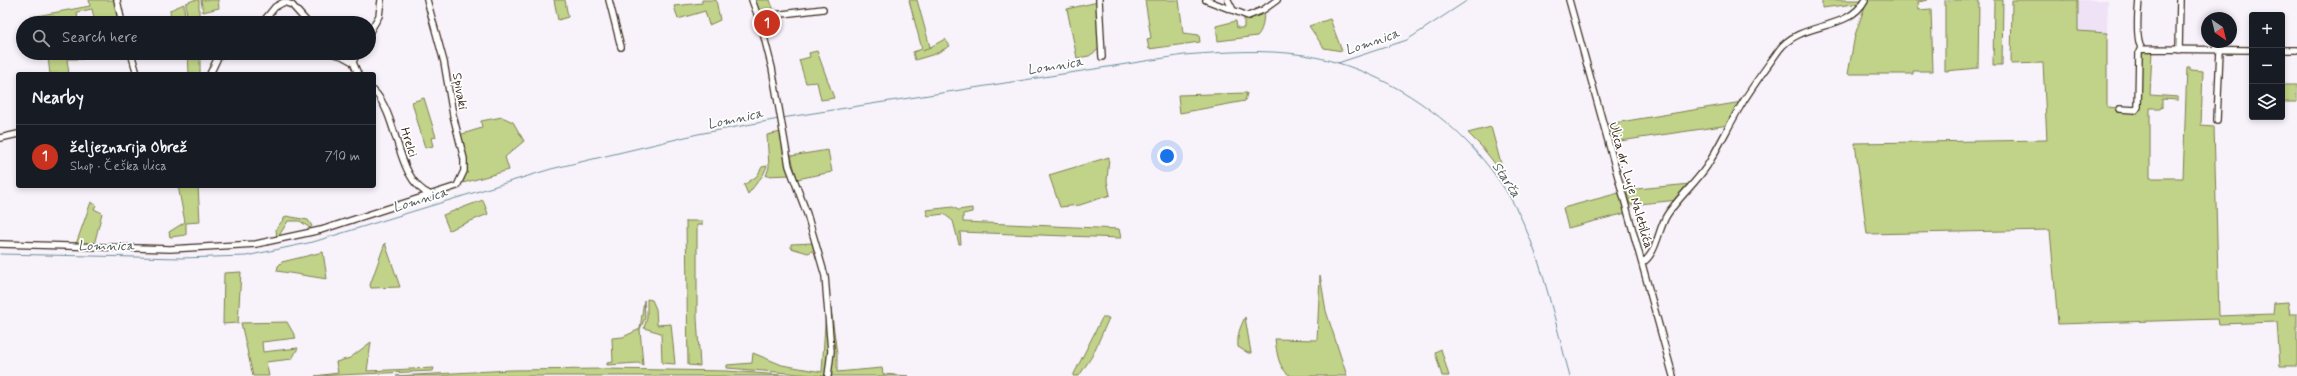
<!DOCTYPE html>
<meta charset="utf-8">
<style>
:root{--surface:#171b24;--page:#242831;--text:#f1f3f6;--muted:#9ea1a6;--line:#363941;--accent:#c8321e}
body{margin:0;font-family:Mynerve,sans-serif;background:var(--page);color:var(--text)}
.controls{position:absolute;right:12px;top:12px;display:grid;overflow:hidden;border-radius:4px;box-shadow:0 2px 6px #0003}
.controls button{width:36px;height:36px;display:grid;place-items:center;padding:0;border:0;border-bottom:1px solid var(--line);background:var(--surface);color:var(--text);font:20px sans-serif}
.compass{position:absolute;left:2201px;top:12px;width:36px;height:36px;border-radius:50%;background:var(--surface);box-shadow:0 2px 6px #0003;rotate:145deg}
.you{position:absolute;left:1167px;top:156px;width:14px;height:14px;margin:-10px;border:3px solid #fff;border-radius:50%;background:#1a73e8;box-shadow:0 0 0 6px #1a73e833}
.badge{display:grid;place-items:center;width:26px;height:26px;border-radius:50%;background:var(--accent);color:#fff;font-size:13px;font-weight:700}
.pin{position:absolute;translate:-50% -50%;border:2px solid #fff;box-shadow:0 1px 4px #0006}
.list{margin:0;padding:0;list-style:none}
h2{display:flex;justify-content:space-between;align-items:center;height:52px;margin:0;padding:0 16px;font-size:17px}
h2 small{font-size:13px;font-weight:400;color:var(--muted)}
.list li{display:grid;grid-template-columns:26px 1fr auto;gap:12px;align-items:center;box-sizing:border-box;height:64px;padding:0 16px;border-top:1px solid var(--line)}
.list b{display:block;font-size:15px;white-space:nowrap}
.list p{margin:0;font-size:13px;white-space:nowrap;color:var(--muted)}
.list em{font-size:13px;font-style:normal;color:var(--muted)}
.icon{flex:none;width:22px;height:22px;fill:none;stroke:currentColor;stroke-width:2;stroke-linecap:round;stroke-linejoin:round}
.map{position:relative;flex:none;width:2297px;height:376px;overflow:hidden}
.search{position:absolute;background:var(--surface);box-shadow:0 2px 6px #0003;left:16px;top:16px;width:360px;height:44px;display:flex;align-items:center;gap:10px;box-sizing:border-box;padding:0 14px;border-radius:22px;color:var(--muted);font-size:15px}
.panel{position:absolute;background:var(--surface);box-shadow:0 2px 6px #0003;left:16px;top:72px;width:360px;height:116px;border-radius:4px}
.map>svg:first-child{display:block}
.built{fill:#efe2f6}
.green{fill:#c1d388;stroke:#7e7e53}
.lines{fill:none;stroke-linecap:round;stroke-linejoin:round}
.stream{stroke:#6a9198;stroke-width:1}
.minor-casing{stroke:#3b2a1e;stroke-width:8}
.minor{stroke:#fff;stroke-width:5.5}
.labels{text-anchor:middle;stroke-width:3.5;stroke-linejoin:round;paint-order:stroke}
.street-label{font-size:13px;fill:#3b2a1e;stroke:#fff}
.water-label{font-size:14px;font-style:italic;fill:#535d5b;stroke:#fff}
</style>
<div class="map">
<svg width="2297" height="376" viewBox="0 0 2297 376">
<rect width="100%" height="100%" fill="#f8f2fb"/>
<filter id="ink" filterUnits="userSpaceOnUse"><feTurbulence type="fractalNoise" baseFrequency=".025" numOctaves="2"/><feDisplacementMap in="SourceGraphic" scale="8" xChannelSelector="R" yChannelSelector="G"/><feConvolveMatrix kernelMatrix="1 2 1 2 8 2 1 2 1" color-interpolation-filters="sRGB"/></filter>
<g filter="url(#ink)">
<path class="built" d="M 2078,0 L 2108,0 L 2107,33 L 2077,31 Z"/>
<path class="green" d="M 89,0 L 115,0 L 121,23 L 95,23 L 92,9 L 77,12 L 78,23 L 55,23 L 54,16 L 40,17 L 41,23 L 32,23 L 31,17 L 90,6 Z
M 194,0 L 199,0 L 199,23 L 187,23 L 186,3 Z
M 201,0 L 218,0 L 219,8 L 203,12 Z
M 554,0 L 565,0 L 568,17 L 558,20 Z
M 702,0 L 716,0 L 720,20 L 709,25 L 705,11 L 678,19 L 674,6 L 702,3 Z
M 754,0 L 770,0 L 775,14 L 760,15 Z
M 909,0 L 917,0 L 930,47 L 923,51 L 945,39 L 950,46 L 935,54 L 915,60 L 913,52 L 922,49 Z
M 1145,0 L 1179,0 L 1183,33 L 1199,35 L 1200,42 L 1149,49 L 1147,39 L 1151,38 Z
M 1822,0 L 1864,0 L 1862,3 L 1822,8 Z
M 1867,0 L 1928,0 L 1918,2 L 1919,10 L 1931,9 L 1933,71 L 1913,71 L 1913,74 L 1848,74 L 1855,35 Z
M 1945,0 L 1979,0 L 1978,68 L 1945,71 Z
M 1994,0 L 2003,0 L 2002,65 L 1993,65 Z
M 2012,0 L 2078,0 L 2078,31 L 2107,33 L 2107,107 L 2118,108 L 2118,110 L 2139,111 L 2140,53 L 2141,50 L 2152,50 L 2150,95 L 2178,97 L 2178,100 L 2162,99 L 2162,108 L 2150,108 L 2150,178 L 2183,178 L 2187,67 L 2190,67 L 2190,70 L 2203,71 L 2201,125 L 2214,126 L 2219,316 L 2273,314 L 2274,303 L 2288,302 L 2290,314 L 2297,314 L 2297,366 L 2280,366 L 2277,322 L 2219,324 L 2218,319 L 2058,324 L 2050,230 L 1867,234 L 1855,143 L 2047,140 L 2043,63 L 2011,64 Z
M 1098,2 L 1099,49 L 1089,56 L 1077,58 L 1067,9 Z
M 184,4 L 185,21 L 171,23 L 170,10 Z
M 1261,13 L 1264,14 C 1263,22 1263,30 1257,36 L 1218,41 L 1216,26 L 1236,21 L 1237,28 L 1244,28 L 1244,17 Z
M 1330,19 L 1342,51 L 1324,48 L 1309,26 Z
M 817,51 L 834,98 L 821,100 L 817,82 L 806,83 L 799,60 L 810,57 L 809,53 Z
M 39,53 L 47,53 L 48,58 L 60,58 L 59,53 L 82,53 L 83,59 L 67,59 L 69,74 L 50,74 L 48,58 L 40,59 Z
M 188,53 L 200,53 L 200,74 L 189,73 Z
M 2282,85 L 2297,85 L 2297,102 L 2282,102 Z
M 1247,93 L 1245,101 L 1180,113 L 1178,95 Z
M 424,98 L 436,137 L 431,138 L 433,146 L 425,148 L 412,102 Z
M 1742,102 L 1729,125 L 1613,142 L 1608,124 Z
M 502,117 L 513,122 L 524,141 L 505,157 L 509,170 L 463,183 C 468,165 465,153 459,135 L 482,128 L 481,121 Z
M 1491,127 L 1504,175 L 1481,146 L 1468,133 Z
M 781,132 L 790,175 L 766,176 L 769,167 L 767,135 Z
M 828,150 L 832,172 L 797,179 L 791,156 Z
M 1109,157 L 1107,181 L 1110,195 L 1080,205 L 1060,207 L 1049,175 Z
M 767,166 L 763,175 L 748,194 L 744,185 L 757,176 L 762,167 Z
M 1691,184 L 1678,200 L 1630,205 L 1626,190 Z
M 178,186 L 198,186 L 200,222 L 186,223 L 186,235 L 170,237 L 169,232 L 185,222 Z
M 1619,193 L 1626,213 L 1568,228 L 1563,208 Z
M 483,200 L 488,214 L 449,230 L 443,215 Z
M 91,202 L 96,205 L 94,209 L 102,213 L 94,245 L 76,244 Z
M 953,207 L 958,210 L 972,208 L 972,212 L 963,214 L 963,222 L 1119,229 L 1121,238 L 960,232 L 961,244 L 959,244 L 953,221 L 944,214 L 928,216 L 926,210 Z
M 286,216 L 308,220 L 312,226 L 310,228 L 300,221 L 288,221 L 277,239 L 276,229 Z
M 686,221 L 702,221 L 702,225 L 697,225 L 697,318 L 700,366 L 688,365 Z
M 385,243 L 400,287 L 371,288 L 370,285 Z
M 813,243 L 815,250 L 808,253 L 791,248 L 791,244 Z
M 323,252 L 327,279 L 277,271 L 278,266 L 282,262 Z
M 241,272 L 238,323 L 223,324 L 224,273 Z
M 1320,275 L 1326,311 L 1347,376 L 1291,376 C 1278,369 1277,353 1275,339 L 1317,340 Z
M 647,299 L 652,300 L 656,309 L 657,325 L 671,324 L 675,364 L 662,363 L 661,333 L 644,328 L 647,318 Z
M 644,300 L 645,318 L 640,329 L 643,365 L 638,363 L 607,365 L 607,363 L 613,362 L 612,338 L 623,337 L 640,329 Z
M 831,308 L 837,354 L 837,372 L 882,368 L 883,374 L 908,376 L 831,376 Z
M 826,309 L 828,351 L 825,376 L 727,368 L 727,365 L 752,363 L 753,353 L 782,365 L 822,372 Z
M 1245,317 L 1251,353 L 1248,353 L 1238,347 C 1237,334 1240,328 1245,317 Z
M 1102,318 L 1109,318 L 1092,356 L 1079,376 L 1073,376 Z
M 287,322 L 296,338 L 262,342 L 263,352 L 298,348 L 292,359 L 266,362 L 269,376 L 253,376 L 241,323 Z
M 371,342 L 367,371 L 434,368 L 433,371 L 315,376 L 338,373 L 336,362 L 350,358 Z
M 1441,349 L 1449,376 L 1442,376 L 1435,352 Z
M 605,369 L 727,371 L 795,376 L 396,376 L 511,370 Z"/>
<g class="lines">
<path class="stream" d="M 1338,63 L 1407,40 L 1468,0
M 782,118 L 1184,55 C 1224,52 1264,49 1304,55 C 1396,70 1482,136 1522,220 C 1545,269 1555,324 1570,376
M 0,254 L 181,258 L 246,256 L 313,242 L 551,169 L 698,134 L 779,119"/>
<defs>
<path id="minor" d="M 117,0 L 122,23
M 609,0 L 621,47
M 752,0 L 761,25 L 772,68 L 789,166 L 807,214 L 825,276 L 831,351 L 828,376
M 1099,0 L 1102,57
M 1206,0 L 1248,16 L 1263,10 L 1277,0
M 1228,0 L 1233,10
M 1569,0 L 1673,376
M 2139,0 C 2138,11 2135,41 2142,49 L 2252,50
M 758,17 L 823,9
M 262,23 L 275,7 L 284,2 L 292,5 L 308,23
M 369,33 L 379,16 L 381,0
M 2179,50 L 2180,0
M 2282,50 L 2297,50
M 131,53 L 137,74
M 331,53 L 342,56 L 351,53
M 342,56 L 353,62 L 358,74
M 353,62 L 357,53
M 210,74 L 220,53
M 374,91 C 400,118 395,180 431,195
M 2120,109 L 2136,110 L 2138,107 L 2139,52 L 2141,48
M 2217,120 L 2220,50
M 0,138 L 18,134
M 0,244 L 170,249 L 256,244 L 321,230 L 457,186 L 464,171 L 464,159 L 453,115 L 444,62 L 427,0
M 1642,263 C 1657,254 1658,229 1667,215 C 1678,198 1695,184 1707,166 C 1720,145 1730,123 1743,102 C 1754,84 1767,67 1779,50 C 1800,21 1848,32 1865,0"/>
</defs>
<use href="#minor" class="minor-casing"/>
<use href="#minor" class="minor"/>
</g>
</g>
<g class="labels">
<g class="street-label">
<text transform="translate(461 91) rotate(80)" y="5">Spivaki</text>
<text transform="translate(410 142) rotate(72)" y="5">Hrelci</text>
<text transform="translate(1632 185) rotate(74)" y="5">Ulica dr. Luje Naletilića</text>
</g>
<g class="water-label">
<text transform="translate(1372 41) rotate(-19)" y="5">Lomnica</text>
<text transform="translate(1055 65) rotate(-9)" y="5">Lomnica</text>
<text transform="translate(735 118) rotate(-12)" y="5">Lomnica</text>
<text transform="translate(1507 179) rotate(56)" y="5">Starča</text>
<text transform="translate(420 199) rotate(-17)" y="5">Lomnica</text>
<text x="106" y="250">Lomnica</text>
</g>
</g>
</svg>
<div class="controls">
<button>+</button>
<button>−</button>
<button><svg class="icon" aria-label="layers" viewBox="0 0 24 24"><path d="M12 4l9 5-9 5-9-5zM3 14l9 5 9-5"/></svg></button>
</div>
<svg class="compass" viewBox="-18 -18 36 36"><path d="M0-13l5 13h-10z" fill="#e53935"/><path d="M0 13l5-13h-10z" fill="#9ea1a6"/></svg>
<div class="you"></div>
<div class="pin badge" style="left:767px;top:23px">1</div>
<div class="search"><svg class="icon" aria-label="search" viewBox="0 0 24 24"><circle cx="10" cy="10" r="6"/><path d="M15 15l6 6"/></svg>Search here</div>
<section class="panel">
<h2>Nearby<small></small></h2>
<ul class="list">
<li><span class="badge">1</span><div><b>željeznarija Obrež</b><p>Shop · Češka ulica</p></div><em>710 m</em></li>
</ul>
</section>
</div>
